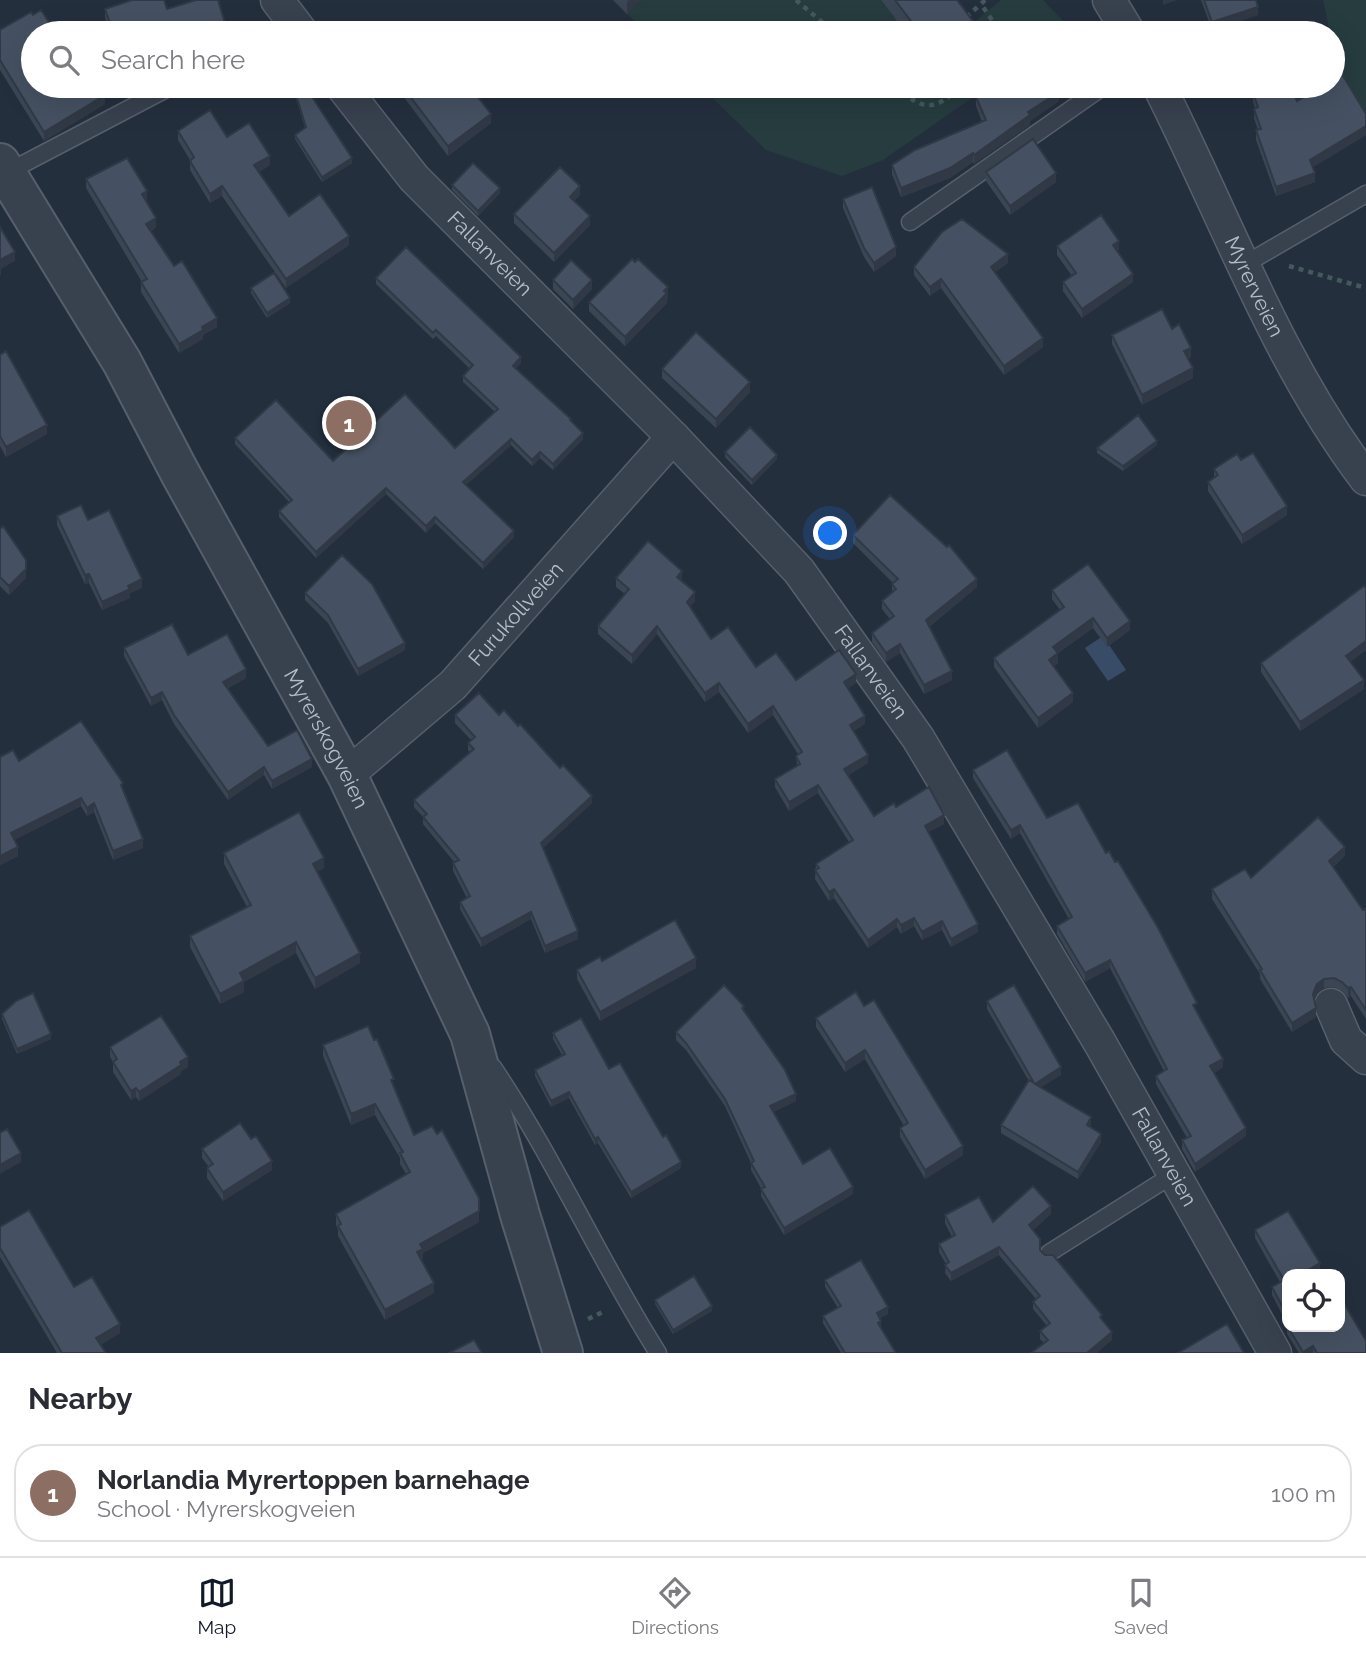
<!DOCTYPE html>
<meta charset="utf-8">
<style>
:root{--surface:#fff;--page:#f7f7f7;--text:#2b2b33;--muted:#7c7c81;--line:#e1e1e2;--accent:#111827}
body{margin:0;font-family:Raleway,sans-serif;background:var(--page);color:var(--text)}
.controls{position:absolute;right:21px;bottom:21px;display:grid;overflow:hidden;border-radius:14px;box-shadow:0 7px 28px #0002}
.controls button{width:63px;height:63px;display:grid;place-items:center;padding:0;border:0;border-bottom:2px solid var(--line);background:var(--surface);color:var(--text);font:35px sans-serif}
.you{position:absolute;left:831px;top:534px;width:24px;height:24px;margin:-18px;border:5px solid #fff;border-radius:50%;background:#1a73e8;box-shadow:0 0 0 10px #1a73e833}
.badge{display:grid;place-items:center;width:46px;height:46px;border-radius:50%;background:var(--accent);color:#fff;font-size:23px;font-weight:700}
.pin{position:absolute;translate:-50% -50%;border:4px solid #fff;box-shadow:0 2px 7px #0006}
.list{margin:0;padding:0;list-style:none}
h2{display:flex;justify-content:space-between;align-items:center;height:91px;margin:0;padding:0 28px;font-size:30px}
h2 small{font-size:23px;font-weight:400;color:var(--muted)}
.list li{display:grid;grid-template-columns:46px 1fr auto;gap:21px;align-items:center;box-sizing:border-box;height:98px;margin:0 14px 14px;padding:0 14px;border:2px solid var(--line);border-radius:28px}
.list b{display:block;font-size:26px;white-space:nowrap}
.list p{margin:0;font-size:23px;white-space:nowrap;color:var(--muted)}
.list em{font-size:23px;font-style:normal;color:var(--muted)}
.icon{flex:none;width:38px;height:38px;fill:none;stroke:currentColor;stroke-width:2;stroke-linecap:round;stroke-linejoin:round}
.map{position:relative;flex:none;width:1366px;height:1353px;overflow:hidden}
.search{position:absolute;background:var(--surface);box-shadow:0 7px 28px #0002;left:21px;right:21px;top:21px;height:77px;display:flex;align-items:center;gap:18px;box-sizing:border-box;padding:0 24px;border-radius:38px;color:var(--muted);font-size:26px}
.sheet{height:203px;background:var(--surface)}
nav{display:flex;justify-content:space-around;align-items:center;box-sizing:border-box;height:98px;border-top:2px solid var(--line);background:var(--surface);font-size:19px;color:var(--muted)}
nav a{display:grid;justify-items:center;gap:4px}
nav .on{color:var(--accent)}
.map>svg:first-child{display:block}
.green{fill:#263c3f}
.water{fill:#394c67}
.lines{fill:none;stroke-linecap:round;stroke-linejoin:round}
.service-casing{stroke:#565f6c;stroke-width:19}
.minor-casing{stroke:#565f6c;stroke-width:35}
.tertiary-casing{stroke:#565f6c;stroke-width:42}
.path{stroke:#44595c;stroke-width:4.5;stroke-dasharray:5 5;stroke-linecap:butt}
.service{stroke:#38414e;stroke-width:16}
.minor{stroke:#38414e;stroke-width:32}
.tertiary{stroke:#38414e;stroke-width:38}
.wall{fill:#3b4654}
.shaded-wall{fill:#303945}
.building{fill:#455162;stroke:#303945;stroke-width:2}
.labels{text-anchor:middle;stroke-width:6;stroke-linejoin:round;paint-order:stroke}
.street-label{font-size:21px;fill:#b4bcc9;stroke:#1d2633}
</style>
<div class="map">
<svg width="1366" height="1353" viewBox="0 0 1366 1353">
<rect width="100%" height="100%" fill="#242f3e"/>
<path class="green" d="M 642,0 L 881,0 L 906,33 L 647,33 L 627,14 Z
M 1001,0 L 1043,0 L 1070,28 L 1062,33 L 969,33 L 966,29 Z
M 1323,0 L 1366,0 L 1366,120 C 1345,89 1333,73 1333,33 L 1330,33 Z
M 700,86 L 989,86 L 883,160 L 842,176 L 766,150 Z"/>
<path class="water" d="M 1103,636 L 1126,670 L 1108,681 L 1085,648 Z"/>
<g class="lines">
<defs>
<path id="service" d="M 6,173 L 172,86
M 910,222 L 1104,86
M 1242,266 L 1366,194
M 493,1067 C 555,1159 599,1260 658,1353
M 1049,1253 L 1174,1174"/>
<g id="minor">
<path d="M 277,0 L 302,33"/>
<path d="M 1109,0 L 1129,33"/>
<path id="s1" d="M 342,86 L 414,178 L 673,437 L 799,571 L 918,738 L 1100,1043 L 1275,1353"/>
<path id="s2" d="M 1159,86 C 1226,218 1276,360 1366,479"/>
<path id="s3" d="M 347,775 L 453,685 L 673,437"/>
<path d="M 1331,1005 L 1346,1040 L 1366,1058"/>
</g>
<g id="tertiary">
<path id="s4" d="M 0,163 L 122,362 L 180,473 L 347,775 L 470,1034 L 520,1215 L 563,1353"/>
</g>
</defs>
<use href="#service" class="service-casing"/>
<use href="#minor" class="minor-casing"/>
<use href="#tertiary" class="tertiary-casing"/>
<path class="path" d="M 796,0 L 835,33
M 985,0 L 981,4 L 992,20 L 997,33
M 966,17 L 981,4
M 895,86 C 925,112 933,111 963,86
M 1289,266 L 1366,288
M 588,1319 L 605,1311"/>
<use href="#service" class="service"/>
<use href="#minor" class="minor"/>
<use href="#tertiary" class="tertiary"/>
</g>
<path class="wall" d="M 613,0 L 641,0 L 627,14 Z
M 881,0 L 957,0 L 982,33 L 906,33 Z
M 1201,0 L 1256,0 L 1258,15 L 1212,30 Z
M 105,9 L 167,9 L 107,24 L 105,18 Z
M 0,30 L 33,86 L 126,86 L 104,93 L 105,104 L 44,141 L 0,70 Z
M 292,86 L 305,86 L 352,163 L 322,182 L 295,139 L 295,135 L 305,128 Z
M 399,86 L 479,86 L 479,99 L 491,123 L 448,156 L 400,92 Z
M 1253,93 L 1366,114 L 1366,135 L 1313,167 L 1315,182 L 1276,196 L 1256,140 L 1256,130 L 1258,130 L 1254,118 L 1255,108 L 1253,102 Z
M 976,97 L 1059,101 L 1030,121 L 1030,125 L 974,164 L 973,162 L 950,178 L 901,197 L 892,174 L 892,165 L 982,122 L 976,106 Z
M 178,131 L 227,137 L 270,165 L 259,172 L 289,216 L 349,245 L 286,288 L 222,196 L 210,203 L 190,170 L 190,160 L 178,140 Z
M 986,172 L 1056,182 L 1010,215 L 986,181 Z
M 86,179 L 147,200 L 146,200 L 156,227 L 151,231 L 217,327 L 203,335 L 203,339 L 179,353 L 141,292 L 141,282 L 142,282 L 86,188 Z
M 452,185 L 500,193 L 478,216 L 452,190 Z
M 580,195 L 574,201 L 590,225 L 554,262 L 514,223 L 514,214 Z
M 843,199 L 896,256 L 874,272 L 864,257 L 843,208 Z
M 1057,246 L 1119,249 L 1117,251 L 1133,282 L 1082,318 L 1063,291 L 1063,282 L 1072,276 L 1057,255 Z
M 1008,263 L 995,272 L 1043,347 L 1004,375 L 941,288 L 930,296 L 914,275 L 914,267 Z
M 376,278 L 521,363 L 516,368 L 571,422 L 583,439 L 553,470 L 540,458 L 532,466 L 511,445 L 466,485 L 514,537 L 483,569 L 435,523 L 426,533 L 386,494 L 316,558 L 279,517 L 279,511 L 289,502 L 235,444 L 235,438 L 333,461 L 455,448 L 495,412 L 463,382 L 463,376 L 470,369 L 436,336 L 433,339 L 376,284 Z
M 553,280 L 592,289 L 573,309 L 553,289 Z
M 668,287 L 667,303 L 625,346 L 589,311 L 589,302 Z
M 251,288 L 290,303 L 267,318 L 251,293 Z
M 1172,329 L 1191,357 L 1188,359 L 1193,378 L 1142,405 L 1112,344 L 1112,335 Z
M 0,355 L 47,434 L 6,457 L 0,446 Z
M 662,369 L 750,392 L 716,428 L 662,378 Z
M 1157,445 L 1123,471 L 1097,453 L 1097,448 Z
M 725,452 L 777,459 L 752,485 L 725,457 Z
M 1214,469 L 1287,515 L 1242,544 L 1208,491 L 1208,482 L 1214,478 Z
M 57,516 L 88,520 L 142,588 L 130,593 L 130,598 L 102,610 L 89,583 L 85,584 L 57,525 Z
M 0,529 L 26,578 L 9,595 L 0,586 Z
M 853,535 L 977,587 L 929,627 L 952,680 L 924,694 L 900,653 L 886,662 L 872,642 L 872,633 L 890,619 L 882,609 L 882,601 L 892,592 L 892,584 L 893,583 L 853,543 Z
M 616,578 L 682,579 L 681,581 L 695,601 L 690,606 L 711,639 L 756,667 L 796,680 L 856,683 L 848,688 L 865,724 L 853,731 L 868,763 L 848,775 L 874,816 L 896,807 L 944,824 L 928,832 L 978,932 L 951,947 L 942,930 L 922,940 L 914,926 L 901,934 L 897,927 L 868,948 L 834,898 L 829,901 L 815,879 L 816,864 L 849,842 L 818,793 L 789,811 L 775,787 L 775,779 L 797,766 L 796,756 L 798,754 L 773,715 L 748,733 L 719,692 L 705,702 L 657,634 L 632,664 L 598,634 L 598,626 L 625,594 L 616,587 Z
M 1366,588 L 1366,650 L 1350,662 L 1364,689 L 1300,731 L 1261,672 L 1261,663 Z
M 1052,590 L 1130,630 L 1107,647 L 1093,628 L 1058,653 L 1058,663 L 1054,666 L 1073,702 L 1038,728 L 994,667 L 994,658 L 1060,610 L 1052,599 Z
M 305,593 L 405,650 L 358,676 L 328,623 L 305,600 Z
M 124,648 L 188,655 L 246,678 L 228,688 L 268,746 L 312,767 L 272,789 L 264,775 L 228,800 L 174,724 L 162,700 L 151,706 L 124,656 Z
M 455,715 L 499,715 L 592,803 L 543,848 L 578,939 L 545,953 L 531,919 L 481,947 L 460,909 L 460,902 L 467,898 L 453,871 L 453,863 L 455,863 L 423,824 L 423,817 L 414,807 L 414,800 L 470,752 L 468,750 L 468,743 L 471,740 L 455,723 Z
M 0,757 L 123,791 L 143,848 L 113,860 L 94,812 L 87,816 L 81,806 L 14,840 L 18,856 L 0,865 Z
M 973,770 L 1047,818 L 1197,1012 L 1223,1067 L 1214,1073 L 1246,1136 L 1195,1172 L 1182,1149 L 1182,1140 L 1187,1138 L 1156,1084 L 1156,1076 L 1164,1071 L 1110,968 L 1085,982 L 1057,934 L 1057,926 L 1069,919 L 1020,833 L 1011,839 L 973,778 Z
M 224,853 L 324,868 L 317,872 L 360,963 L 315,989 L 296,953 L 244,982 L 244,992 L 220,1004 L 190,947 L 190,936 L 247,907 L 224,864 Z
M 1345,856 L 1333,867 L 1363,910 L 1366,910 L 1366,1019 L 1351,996 L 1348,998 L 1342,991 L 1334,987 L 1324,988 L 1317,994 L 1314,1000 L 1316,1017 L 1292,1032 L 1260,979 L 1260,974 L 1212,899 L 1212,889 L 1251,878 Z
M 602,961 L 696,968 L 600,1021 L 577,979 L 577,970 Z
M 856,992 L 963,1155 L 925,1179 L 900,1137 L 900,1128 L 904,1126 L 865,1059 L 845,1072 L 816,1027 L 816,1018 Z
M 987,1001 L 1061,1075 L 1041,1087 L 1091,1125 L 1090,1127 L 1101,1142 L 1078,1179 L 1001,1133 L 1001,1125 L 1029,1081 L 987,1009 Z
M 744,1011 L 796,1101 L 773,1112 L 803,1164 L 853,1194 L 784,1235 L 761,1196 L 761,1188 L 751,1170 L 751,1163 L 725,1106 L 686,1050 L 676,1040 L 676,1032 Z
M 2,1014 L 51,1039 L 17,1054 L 2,1019 Z
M 553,1033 L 609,1069 L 681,1168 L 631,1198 L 598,1143 L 595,1145 L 569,1098 L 551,1107 L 535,1076 L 535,1070 L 562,1055 L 553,1039 Z
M 323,1045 L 394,1086 L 414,1135 L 479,1222 L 423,1253 L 423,1259 L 421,1260 L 434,1293 L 385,1320 L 338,1236 L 338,1230 L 336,1225 L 336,1214 L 406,1174 L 400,1164 L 400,1158 L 375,1115 L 351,1125 L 323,1056 Z
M 110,1047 L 188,1067 L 181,1071 L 181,1074 L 139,1101 L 136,1097 L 131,1100 L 113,1072 L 113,1062 L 110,1057 Z
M 202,1149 L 272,1170 L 223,1201 L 207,1178 L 207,1168 L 209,1167 L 202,1158 Z
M 1051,1214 L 1033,1230 L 1040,1250 L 1102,1320 L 1112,1340 L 1044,1343 L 1040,1339 L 1040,1331 L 1047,1326 L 1033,1309 L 1033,1302 L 1036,1299 L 999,1255 L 951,1281 L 945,1273 L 946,1264 L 939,1252 L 939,1244 L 952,1237 L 945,1223 L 945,1215 L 993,1222 Z
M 0,1227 L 74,1287 L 120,1333 L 100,1345 L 106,1353 L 57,1353 L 0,1257 Z
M 1255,1230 L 1320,1272 L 1287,1274 L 1287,1324 L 1272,1295 L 1272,1287 L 1280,1282 L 1255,1238 Z
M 825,1280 L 888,1314 L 880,1318 L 881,1328 L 896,1353 L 841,1353 L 823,1323 L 823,1316 L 838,1308 L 825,1287 Z
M 655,1300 L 712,1311 L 673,1334 L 655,1304 Z
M 1287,1325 L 1287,1327 L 1340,1327 L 1366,1353 L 1299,1353 L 1287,1334 Z"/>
<path class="shaded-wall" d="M 629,0 L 641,0 L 627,14 L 627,2 Z
M 1163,0 L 1177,0 L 1163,5 Z
M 1258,7 L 1258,15 L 1212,30 L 1212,22 Z
M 99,86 L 126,86 L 99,94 Z
M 1059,92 L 1059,101 L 1030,121 L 1030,125 L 974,164 L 974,155 L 1028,112 Z
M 105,95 L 105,104 L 44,141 L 44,132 Z
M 491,114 L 491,123 L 448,156 L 448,146 Z
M 1366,126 L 1366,135 L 1310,169 L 1310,160 Z
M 973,153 L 973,162 L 950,178 L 901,197 L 901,188 Z
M 270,156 L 270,165 L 254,175 L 254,165 Z
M 352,158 L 352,163 L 322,182 L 322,177 Z
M 1056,173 L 1056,182 L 1010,215 L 1010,206 Z
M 1315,173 L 1315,182 L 1276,196 L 1276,187 Z
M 222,186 L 222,196 L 210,203 L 210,194 Z
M 580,186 L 580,195 L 570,206 L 570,197 Z
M 500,188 L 500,193 L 478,216 L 478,211 Z
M 147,191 L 147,200 L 142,203 L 142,194 Z
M 590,216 L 590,225 L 554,262 L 554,253 Z
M 156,218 L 156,227 L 146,233 L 146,224 Z
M 349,236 L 349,245 L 286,288 L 286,279 Z
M 1119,241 L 1119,249 L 1113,254 L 1113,245 Z
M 896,247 L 896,256 L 874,272 L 874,263 Z
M 15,252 L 15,261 L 1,269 L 1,275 L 0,275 L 0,260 Z
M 1008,254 L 1008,263 L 991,275 L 991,267 Z
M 1133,274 L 1133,282 L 1082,318 L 1082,309 Z
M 941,279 L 941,288 L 930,296 L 930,287 Z
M 592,280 L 592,289 L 573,309 L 573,300 Z
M 668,287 L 667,303 L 625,346 L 625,337 Z
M 290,298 L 290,303 L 267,318 L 267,313 Z
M 217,318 L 217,327 L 203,335 L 203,339 L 179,353 L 179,344 L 202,327 Z
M 1043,338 L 1043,347 L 1004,375 L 1004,366 Z
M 1191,348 L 1191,357 L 1184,360 L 1184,351 Z
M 521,357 L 521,363 L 513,372 L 513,366 Z
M 1193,368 L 1193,378 L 1142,405 L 1142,395 Z
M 750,382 L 750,392 L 716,428 L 716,419 Z
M 47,425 L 47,434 L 6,457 L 6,447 Z
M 583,433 L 583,439 L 553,470 L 553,464 Z
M 511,439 L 511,445 L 463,488 L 463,482 Z
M 1157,441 L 1157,445 L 1123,471 L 1123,466 Z
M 540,452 L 540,458 L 532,466 L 532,460 Z
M 777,455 L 777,459 L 752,485 L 752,480 Z
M 386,488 L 386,494 L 316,558 L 316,552 Z
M 1287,506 L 1287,515 L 1242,544 L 1242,535 Z
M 435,517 L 435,523 L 426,533 L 426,526 Z
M 514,531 L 514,537 L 483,569 L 483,563 Z
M 26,569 L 26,578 L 9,595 L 9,586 Z
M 682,571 L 682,579 L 677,586 L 677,577 Z
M 89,574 L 89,583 L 85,584 L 85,575 Z
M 142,579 L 142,588 L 130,593 L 130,598 L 102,610 L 102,602 L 128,586 Z
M 977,579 L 977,587 L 926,629 L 926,620 Z
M 695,592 L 695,601 L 687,610 L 687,602 Z
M 1093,618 L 1093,628 L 1053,656 L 1053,647 Z
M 1130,621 L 1130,630 L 1107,647 L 1107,638 Z
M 657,626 L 657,634 L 632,664 L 632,655 Z
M 1366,641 L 1366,650 L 1346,665 L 1346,656 Z
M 405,643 L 405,650 L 358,676 L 358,669 Z
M 900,644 L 900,653 L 886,662 L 886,653 Z
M 1058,653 L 1058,663 L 1049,669 L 1049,660 Z
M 246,669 L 246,678 L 223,690 L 223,682 Z
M 952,671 L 952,680 L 924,694 L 924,685 Z
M 856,674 L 856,683 L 844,691 L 844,682 Z
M 1364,680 L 1364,689 L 1300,731 L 1300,722 Z
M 719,683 L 719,692 L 705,702 L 705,693 Z
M 162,692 L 162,700 L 151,706 L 151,698 Z
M 1073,693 L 1073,702 L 1038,728 L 1038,718 Z
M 773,706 L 773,715 L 748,733 L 748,724 Z
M 865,716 L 865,724 L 850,733 L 850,725 Z
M 868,755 L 868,763 L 844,778 L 844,769 Z
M 312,759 L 312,767 L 272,789 L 272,781 Z
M 264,767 L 264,775 L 228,800 L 228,792 Z
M 818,785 L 818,793 L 789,811 L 789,802 Z
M 592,796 L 592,803 L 541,850 L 541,843 Z
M 81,798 L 81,806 L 11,842 L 11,833 Z
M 94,803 L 94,812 L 87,816 L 87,808 Z
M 944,815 L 944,824 L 925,834 L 925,826 Z
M 1020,825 L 1020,833 L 1011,839 L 1011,830 Z
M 143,839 L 143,848 L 113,860 L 113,851 Z
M 18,847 L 18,856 L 0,865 L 0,856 Z
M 1345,847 L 1345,856 L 1329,870 L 1329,861 Z
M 324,858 L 324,868 L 313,874 L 313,864 Z
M 834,889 L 834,898 L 829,901 L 829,892 Z
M 531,912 L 531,919 L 481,947 L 481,939 Z
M 914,918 L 914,926 L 901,934 L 901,925 Z
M 897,919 L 897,927 L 868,948 L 868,940 Z
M 942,921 L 942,930 L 922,940 L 922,932 Z
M 978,924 L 978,932 L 951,947 L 951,939 Z
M 578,931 L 578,939 L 545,953 L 545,946 Z
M 296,942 L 296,953 L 244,982 L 244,992 L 220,1004 L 220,994 L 240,973 Z
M 360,953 L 360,963 L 315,989 L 315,978 Z
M 696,958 L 696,968 L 600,1021 L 600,1012 Z
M 1110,960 L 1110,968 L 1085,982 L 1085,973 Z
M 1324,979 L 1324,988 L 1317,994 L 1313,1004 L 1313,994 L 1317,984 Z
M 1351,987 L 1351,996 L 1348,998 L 1348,988 Z
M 1316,1008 L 1316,1017 L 1292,1032 L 1292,1023 Z
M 51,1034 L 51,1039 L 17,1054 L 17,1049 Z
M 865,1050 L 865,1059 L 845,1072 L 845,1063 Z
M 188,1057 L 188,1067 L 181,1071 L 181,1074 L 139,1101 L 139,1092 Z
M 1223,1059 L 1223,1067 L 1210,1075 L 1210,1066 Z
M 1061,1067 L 1061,1075 L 1035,1091 L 1035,1084 Z
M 136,1088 L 136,1097 L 131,1100 L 131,1091 Z
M 569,1092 L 569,1098 L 551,1107 L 551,1101 Z
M 796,1094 L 796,1101 L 770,1113 L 770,1106 Z
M 375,1104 L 375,1115 L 351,1125 L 351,1114 Z
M 1091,1117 L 1091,1125 L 1087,1133 L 1087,1125 Z
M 1246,1128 L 1246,1136 L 1195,1172 L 1195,1164 Z
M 1101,1134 L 1101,1142 L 1078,1179 L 1078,1172 Z
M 598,1137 L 598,1143 L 595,1145 L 595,1139 Z
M 963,1146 L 963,1155 L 925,1179 L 925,1170 Z
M 21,1153 L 21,1162 L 0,1174 L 0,1165 Z
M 272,1161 L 272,1170 L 223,1201 L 223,1192 Z
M 681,1162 L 681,1168 L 631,1198 L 631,1192 Z
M 853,1187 L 853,1194 L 784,1235 L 784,1228 Z
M 1051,1206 L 1051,1214 L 1029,1233 L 1029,1225 Z
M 479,1211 L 479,1222 L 423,1253 L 423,1259 L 417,1262 L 417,1252 L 420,1244 Z
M 999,1247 L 999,1255 L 951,1281 L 951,1273 Z
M 1320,1263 L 1320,1272 L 1316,1274 L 1301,1274 Z
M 434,1283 L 434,1293 L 385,1320 L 385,1310 Z
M 712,1306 L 712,1311 L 673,1334 L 673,1330 Z
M 888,1307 L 888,1314 L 877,1320 L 877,1313 Z
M 120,1324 L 120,1333 L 96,1347 L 96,1338 Z
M 1112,1332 L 1112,1340 L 1097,1353 L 1087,1353 Z
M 1313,1346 L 1313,1353 L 1303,1353 L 1303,1352 Z"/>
<path class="building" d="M 132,0 L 164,0 L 167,9 L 196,0 L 218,0 L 228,33 L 93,33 L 110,23 L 105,9 Z
M 895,0 L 957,0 L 982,33 L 920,33 Z
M 1204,0 L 1256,0 L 1258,7 L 1212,22 Z
M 41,10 L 56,33 L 33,33 L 33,86 L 99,86 L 105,95 L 44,132 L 0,60 L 0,30 L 31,12 L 33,15 Z
M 1342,74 L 1366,114 L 1366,126 L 1310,160 L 1315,173 L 1276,187 L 1256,130 L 1261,129 L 1254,109 L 1258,107 L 1253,93 L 1272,86 L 1290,86 L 1297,101 L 1322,86 L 1333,86 L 1333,79 Z
M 293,86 L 305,86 L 352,158 L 322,177 L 295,135 L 306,127 Z
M 402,86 L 479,86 L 480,87 L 478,97 L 491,114 L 448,146 Z
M 1005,86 L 1055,86 L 1059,92 L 1028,112 L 1030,115 L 974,155 L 973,153 L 950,168 L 901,188 L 892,165 L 915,150 L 986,120 L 976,97 Z
M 210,110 L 227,137 L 249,123 L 270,156 L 254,165 L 289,216 L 320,194 L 349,236 L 286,279 L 222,186 L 210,194 L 190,161 L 194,157 L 178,131 Z
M 1033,139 L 1056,173 L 1010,206 L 986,172 Z
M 127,158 L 147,191 L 142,194 L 156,218 L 146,224 L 174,266 L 182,261 L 217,318 L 202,327 L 203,330 L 179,344 L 141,282 L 147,279 L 86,179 Z
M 473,163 L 500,188 L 478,211 L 452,185 Z
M 560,167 L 580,186 L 570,197 L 590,216 L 554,253 L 514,214 Z
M 872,187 L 896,247 L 874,263 L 864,248 L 843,199 Z
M 1101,215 L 1119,241 L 1113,245 L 1133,274 L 1082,309 L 1063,282 L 1076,273 L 1057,246 Z
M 962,219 L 1008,254 L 991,267 L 1043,338 L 1004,366 L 941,279 L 930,287 L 914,267 L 942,232 Z
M 0,227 L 15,252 L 0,260 Z
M 406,247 L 521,357 L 513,366 L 571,419 L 570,420 L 583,433 L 553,464 L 540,452 L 532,460 L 511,439 L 463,482 L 514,531 L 483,563 L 435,517 L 426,526 L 386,488 L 316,552 L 279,511 L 292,500 L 235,438 L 276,400 L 333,461 L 405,394 L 455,448 L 498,409 L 463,376 L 473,365 L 436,330 L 433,333 L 376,278 Z
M 632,259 L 635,262 L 638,259 L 668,287 L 664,291 L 667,293 L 625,337 L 589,302 Z
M 571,260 L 592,280 L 573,300 L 553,280 Z
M 274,273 L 290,298 L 267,313 L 251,288 Z
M 1162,309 L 1172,329 L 1179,324 L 1191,348 L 1184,351 L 1193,368 L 1142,395 L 1112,335 Z
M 696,332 L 750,382 L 716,419 L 662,369 Z
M 6,351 L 47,425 L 6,447 L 0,436 L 0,355 Z
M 1138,415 L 1157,441 L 1123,466 L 1097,448 Z
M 750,427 L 777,455 L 752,480 L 725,452 Z
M 1253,453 L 1287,506 L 1242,535 L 1208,482 L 1218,475 L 1214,469 L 1237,454 L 1241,460 Z
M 890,495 L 947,547 L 949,545 L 977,579 L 926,620 L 952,671 L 924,685 L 900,644 L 886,653 L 872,633 L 894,616 L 882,601 L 896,589 L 892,584 L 898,579 L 853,535 Z
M 81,505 L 88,520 L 109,510 L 142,579 L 128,586 L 130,589 L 102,602 L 89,574 L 85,575 L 57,516 Z
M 3,526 L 26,560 L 26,569 L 9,586 L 0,577 L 0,529 Z
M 648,541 L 682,571 L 677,577 L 695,592 L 687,602 L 711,639 L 728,627 L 756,667 L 776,653 L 796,680 L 839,650 L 856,674 L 844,682 L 865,716 L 850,725 L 868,755 L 844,769 L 874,816 L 894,803 L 896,807 L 929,787 L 944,815 L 925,826 L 978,924 L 951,939 L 942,921 L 922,932 L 914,918 L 901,925 L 897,919 L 868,940 L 834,889 L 829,892 L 815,870 L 819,868 L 816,864 L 853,840 L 818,785 L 789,802 L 775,779 L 800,764 L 796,756 L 802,752 L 773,706 L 748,724 L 719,683 L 705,693 L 657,626 L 632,655 L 598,626 L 629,589 L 616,578 Z
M 342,555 L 372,584 L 405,643 L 358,669 L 328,615 L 305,593 Z
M 1088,564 L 1130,621 L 1107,638 L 1093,618 L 1053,647 L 1058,653 L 1049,660 L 1073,693 L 1038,718 L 994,658 L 1064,607 L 1052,590 Z
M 1364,586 L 1366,588 L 1366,641 L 1346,656 L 1364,680 L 1300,722 L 1261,663 Z
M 172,624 L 188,655 L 227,634 L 246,669 L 223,682 L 268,746 L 297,730 L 312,759 L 272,781 L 264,767 L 228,792 L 174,715 L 162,692 L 151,698 L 124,648 Z
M 479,693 L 499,715 L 504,710 L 518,726 L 520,724 L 560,768 L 563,765 L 592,796 L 541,843 L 578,931 L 545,946 L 531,912 L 481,939 L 460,902 L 470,896 L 453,863 L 459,860 L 423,817 L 427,814 L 414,800 L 474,749 L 468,743 L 475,737 L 455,715 Z
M 81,721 L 123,783 L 121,785 L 143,839 L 113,851 L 94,803 L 87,808 L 81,798 L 11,833 L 18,847 L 0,856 L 0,757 L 13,750 L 19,761 Z
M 1007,750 L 1047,818 L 1078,803 L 1106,853 L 1109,851 L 1115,862 L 1118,861 L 1157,926 L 1197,1003 L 1193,1005 L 1223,1059 L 1210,1066 L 1246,1128 L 1195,1164 L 1182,1140 L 1191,1136 L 1156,1076 L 1167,1069 L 1110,960 L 1085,973 L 1057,926 L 1072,917 L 1020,825 L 1011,830 L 973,770 Z
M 299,812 L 324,858 L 313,864 L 360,953 L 315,978 L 296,942 L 240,973 L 244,981 L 220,994 L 190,936 L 251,905 L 224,853 Z
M 1318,817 L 1345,847 L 1329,861 L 1363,910 L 1365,909 L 1366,910 L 1366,1010 L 1351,987 L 1348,988 L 1342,982 L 1334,978 L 1324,979 L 1317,984 L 1313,994 L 1316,1008 L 1292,1023 L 1260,970 L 1262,969 L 1212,889 L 1245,869 L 1251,878 Z
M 675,920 L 696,958 L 600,1012 L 577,970 L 600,957 L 602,961 Z
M 724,985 L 744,1006 L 742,1008 L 785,1070 L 796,1094 L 770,1106 L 803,1164 L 830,1148 L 853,1187 L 784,1228 L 761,1189 L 765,1187 L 751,1163 L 754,1161 L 725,1099 L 686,1043 L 676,1032 Z
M 1014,985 L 1061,1067 L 1035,1084 L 1091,1117 L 1087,1125 L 1101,1134 L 1078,1172 L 1001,1125 L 1029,1080 L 1034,1083 L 987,1001 Z
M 856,992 L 864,1006 L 874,1000 L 963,1146 L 925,1170 L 900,1128 L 908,1123 L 865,1050 L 845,1063 L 816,1018 Z
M 33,993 L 51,1034 L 17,1049 L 2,1014 L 16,1001 Z
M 161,1016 L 188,1057 L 180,1062 L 181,1065 L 139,1092 L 136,1088 L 131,1091 L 113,1062 L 117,1059 L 110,1047 Z
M 581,1018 L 609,1069 L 620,1063 L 663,1137 L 666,1135 L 681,1162 L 631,1192 L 598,1137 L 595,1139 L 569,1092 L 551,1101 L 535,1070 L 565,1054 L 553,1033 Z
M 368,1026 L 374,1040 L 377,1039 L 394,1079 L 391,1080 L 414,1135 L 432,1126 L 437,1134 L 442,1130 L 479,1198 L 479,1211 L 420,1244 L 423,1249 L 417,1252 L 434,1283 L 385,1310 L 338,1226 L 341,1224 L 336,1214 L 410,1172 L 400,1153 L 403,1152 L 375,1104 L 351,1114 L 323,1045 Z
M 240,1123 L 251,1139 L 256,1136 L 272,1161 L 223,1192 L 207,1168 L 213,1164 L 202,1149 Z
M 7,1129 L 21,1153 L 0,1165 L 0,1133 Z
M 1033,1186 L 1051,1206 L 1029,1225 L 1040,1239 L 1040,1250 L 1045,1255 L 1053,1255 L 1102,1315 L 1100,1317 L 1112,1332 L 1087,1353 L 1031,1353 L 1048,1340 L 1040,1331 L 1050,1323 L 1033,1302 L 1040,1296 L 999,1247 L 951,1273 L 945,1265 L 949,1262 L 939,1244 L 955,1235 L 945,1215 L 979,1197 L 993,1222 Z
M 29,1210 L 74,1287 L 92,1277 L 120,1324 L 96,1338 L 106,1353 L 62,1353 L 0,1248 L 0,1227 Z
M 1288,1211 L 1320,1263 L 1301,1274 L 1287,1274 L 1287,1315 L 1272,1287 L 1284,1280 L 1255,1230 Z
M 861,1260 L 888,1307 L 877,1313 L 881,1321 L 878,1323 L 896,1353 L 845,1353 L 823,1316 L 841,1306 L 825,1280 Z
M 694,1276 L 712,1306 L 673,1330 L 655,1300 Z
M 1345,1305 L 1366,1341 L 1366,1353 L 1317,1353 L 1313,1346 L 1303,1352 L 1288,1327 L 1340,1327 L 1340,1308 Z
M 1227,1324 L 1244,1353 L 1178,1353 Z
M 474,1340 L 482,1353 L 449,1353 Z"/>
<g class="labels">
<g class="street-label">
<text dy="7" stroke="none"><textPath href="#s1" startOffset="224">Fallanveien</textPath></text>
<text dy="7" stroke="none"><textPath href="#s2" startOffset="222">Myrerveien</textPath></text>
<text dy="7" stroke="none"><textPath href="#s3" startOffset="234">Furukollveien</textPath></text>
<text dy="7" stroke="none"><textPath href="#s1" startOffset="791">Fallanveien</textPath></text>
<text dy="7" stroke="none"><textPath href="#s4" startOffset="662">Myrerskogveien</textPath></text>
<text dy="7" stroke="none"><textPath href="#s1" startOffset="1358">Fallanveien</textPath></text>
</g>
</g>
</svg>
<div class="controls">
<button><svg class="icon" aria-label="locate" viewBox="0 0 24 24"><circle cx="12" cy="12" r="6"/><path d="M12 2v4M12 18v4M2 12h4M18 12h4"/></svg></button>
</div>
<div class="you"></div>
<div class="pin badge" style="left:349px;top:423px;background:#8d6e63">1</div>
<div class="search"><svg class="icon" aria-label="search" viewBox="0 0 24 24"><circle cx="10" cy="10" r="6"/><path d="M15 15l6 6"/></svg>Search here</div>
</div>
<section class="sheet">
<h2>Nearby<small></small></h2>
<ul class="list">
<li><span class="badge" style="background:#8d6e63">1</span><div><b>Norlandia Myrertoppen barnehage</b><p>School · Myrerskogveien</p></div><em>100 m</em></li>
</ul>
</section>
<nav>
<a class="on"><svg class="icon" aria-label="map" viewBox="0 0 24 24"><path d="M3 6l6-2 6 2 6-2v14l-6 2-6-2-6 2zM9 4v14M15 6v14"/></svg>Map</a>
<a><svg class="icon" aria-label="directions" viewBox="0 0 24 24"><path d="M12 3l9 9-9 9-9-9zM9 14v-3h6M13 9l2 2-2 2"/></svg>Directions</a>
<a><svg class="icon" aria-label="saved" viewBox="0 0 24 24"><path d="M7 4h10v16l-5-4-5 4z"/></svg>Saved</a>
</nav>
